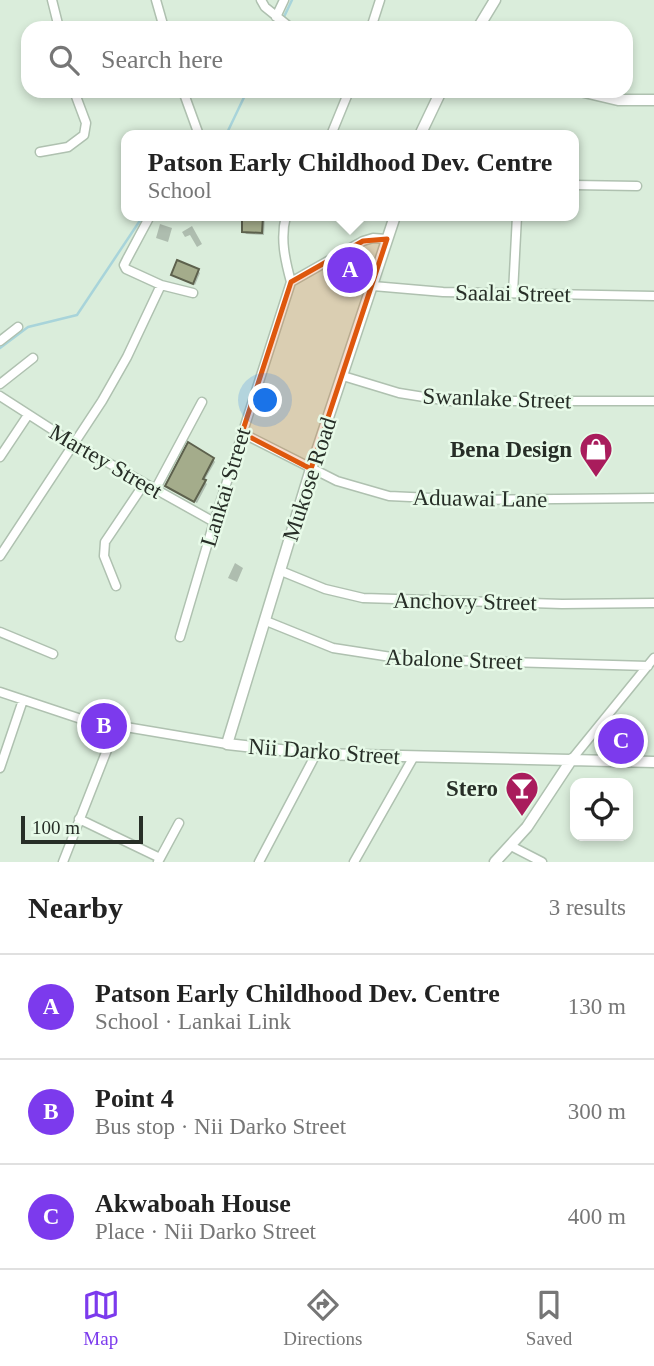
<!DOCTYPE html>
<meta charset="utf-8">
<style>
:root{--surface:#fff;--page:#f2f2f2;--text:#222;--muted:#767676;--line:#e0e0e0;--accent:#7c3aed}
body{margin:0;font-family:Georgia,serif;background:var(--page);color:var(--text)}
.controls{position:absolute;right:21px;bottom:21px;display:grid;overflow:hidden;border-radius:14px;box-shadow:0 4px 10px #0003}
.controls button{width:63px;height:63px;display:grid;place-items:center;padding:0;border:0;border-bottom:2px solid var(--line);background:var(--surface);color:var(--text);font:35px sans-serif}
.scale{position:absolute;left:21px;bottom:18px;width:122px;box-sizing:border-box;padding-left:7px;border:4px solid #272e27;border-top:0;font-size:19px;line-height:24px;white-space:nowrap;color:#272e27;-webkit-text-stroke:5px #e7fae8;paint-order:stroke}
.you{position:absolute;left:266px;top:401px;width:24px;height:24px;margin:-18px;border:5px solid #fff;border-radius:50%;background:#1a73e8;box-shadow:0 0 0 10px #1a73e833}
.badge{display:grid;place-items:center;width:46px;height:46px;border-radius:50%;background:var(--accent);color:#fff;font-size:23px;font-weight:700}
.pin{position:absolute;translate:-50% -50%;border:4px solid #fff;box-shadow:0 2px 7px #0006}
.popup{position:absolute;left:121px;top:130px;width:458px;height:91px;box-sizing:border-box;display:grid;place-content:center;border-radius:14px;background:var(--surface);filter:drop-shadow(0 2px 5px #0005);font-size:23px;white-space:nowrap;color:var(--muted)}
.popup b{font-size:26px;color:var(--text)}
.popup::after{content:'';position:absolute;left:50%;top:100%;margin-left:-14px;border:14px solid transparent;border-top-color:var(--surface)}
.list{margin:0;padding:0;list-style:none}
h2{display:flex;justify-content:space-between;align-items:center;height:91px;margin:0;padding:0 28px;font-size:30px}
h2 small{font-size:23px;font-weight:400;color:var(--muted)}
.list li{display:grid;grid-template-columns:46px 1fr auto;gap:21px;align-items:center;box-sizing:border-box;height:105px;padding:0 28px;border-top:2px solid var(--line)}
.list b{display:block;font-size:26px;white-space:nowrap}
.list p{margin:0;font-size:23px;white-space:nowrap;color:var(--muted)}
.list em{font-size:23px;font-style:normal;color:var(--muted)}
.icon{flex:none;width:38px;height:38px;fill:none;stroke:currentColor;stroke-width:2;stroke-linecap:round;stroke-linejoin:round}
.map{position:relative;flex:none;width:654px;height:862px;overflow:hidden}
.search{position:absolute;background:var(--surface);box-shadow:0 4px 10px #0003;left:21px;right:21px;top:21px;height:77px;display:flex;align-items:center;gap:18px;box-sizing:border-box;padding:0 24px;border-radius:21px;color:var(--muted);font-size:26px}
.sheet{height:406px;background:var(--surface)}
nav{display:flex;justify-content:space-around;align-items:center;box-sizing:border-box;height:98px;border-top:2px solid var(--line);background:var(--surface);font-size:19px;color:var(--muted)}
nav a{display:grid;justify-items:center;gap:4px}
nav .on{color:var(--accent)}
.map>svg:first-child{display:block}
.shadow{fill:#0003}
.lines{fill:none;stroke-linecap:round;stroke-linejoin:round}
.stream{stroke:#a8d4da;stroke-width:2.5}
.building{fill:#a4ac8b;stroke:#5d614d;stroke-width:2}
.minor-casing{stroke:#afc1b0;stroke-width:11}
.tertiary-casing{stroke:#afc1b0;stroke-width:13}
.minor{stroke:#fff;stroke-width:8}
.tertiary{stroke:#fff;stroke-width:10}
.marked{fill:#de570d;fill-opacity:0.2;stroke:#de570d;stroke-width:5;stroke-linejoin:round}
.labels{text-anchor:middle;stroke-width:5;stroke-linejoin:round;paint-order:stroke}
.street-label{font-size:23px;fill:#272e27;stroke:#e7fae8}
.poi-label{font-size:23px;font-weight:bold;fill:#272e27;stroke:#e7fae8;text-anchor:end}
</style>
<div class="map">
<svg width="654" height="862" viewBox="0 0 654 862">
<rect width="100%" height="100%" fill="#daeddb"/>
<path class="shadow" d="M 244,216 L 265,216 L 264,235 L 246,234 L 244,231 Z
M 160,224 L 172,228 L 168,242 L 156,238 Z
M 192,226 L 202,244 L 197,247 L 190,235 L 185,237 L 182,232 Z
M 198,271 L 200,273 L 195,285 L 175,277 Z
M 213,459 L 215,462 L 204,481 L 207,484 L 197,503 L 169,488 Z
M 235,563 L 243,568 L 237,582 L 228,578 Z
M 633,738 L 636,740 L 633,753 L 609,746 Z"/>
<g class="lines">
<path class="stream" d="M 283,19 L 292,0
M 226,135 L 247,91
M 0,348 L 28,327 L 77,315 L 143,216"/>
</g>
<path class="building" d="M 242,216 L 263,216 L 262,233 L 242,232 Z
M 177,260 L 199,269 L 193,284 L 171,275 Z
M 188,442 L 214,458 L 203,479 L 206,480 L 194,502 L 165,486 Z
M 610,731 L 634,736 L 631,751 L 607,746 Z"/>
<g class="lines">
<defs>
<path id="minor" d="M 52,0 L 59,28
M 156,0 L 164,28
M 261,0 L 265,7 L 291,28
M 276,17 L 284,0
M 371,28 L 380,0
M 183,91 L 199,135
M 331,135 L 349,91
M 40,152 L 68,147 L 84,135 L 86,123 L 74,91
M 574,185 L 637,186
M 150,216 L 127,259 L 124,265 L 126,269 L 161,285 L 193,293
M 291,282 L 363,241 L 373,238 L 387,239
M 373,286 L 443,292 L 654,296
M 513,293 L 517,216
M 0,341 L 18,327
M 343,376 L 399,393 L 449,401 L 654,401
M 0,384 L 33,358
M 0,396 L 73,443 L 214,522
M 242,433 L 337,481 L 389,496 L 474,500 L 654,498
M 0,457 L 28,415
M 155,490 L 202,402
M 0,556 L 102,401 L 127,357 L 161,285
M 281,571 L 325,589 L 363,598 L 562,604 L 654,603
M 116,586 L 104,556 L 105,542 L 144,484
M 266,621 L 333,648 L 404,659 L 648,666
M 0,632 L 53,654
M 180,637 L 214,522 L 291,282 C 285,260 280,238 286,216
M 0,692 L 84,720 L 227,744
M 572,759 L 654,658
M 0,768 L 23,700
M 79,819 L 160,858
M 511,846 L 542,862
M 63,862 L 116,727
M 158,862 L 179,823
M 259,862 L 316,754
M 354,862 L 413,758"/>
<path id="tertiary" d="M 478,28 L 495,0
M 580,91 L 618,100 L 654,100
M 420,135 L 441,91
M 395,216 L 311,469 L 227,744 L 316,754 L 654,762
M 495,862 L 527,827 L 572,759"/>
</defs>
<use href="#minor" class="minor-casing"/>
<use href="#tertiary" class="tertiary-casing"/>
<use href="#minor" class="minor"/>
<use href="#tertiary" class="tertiary"/>
</g>
<path class="marked" d="M 387,239 L 311,469 L 242,433 L 291,282 L 363,241 Z"/>
<defs>
<symbol id="shop-pin" viewBox="-11 -11 22 30"><path d="M0 17L-7.5 6A9.5 9.5 0 1 1 7.5 6Z" fill="#a91c5c" stroke="#e7fae8"/><path d="M-5-2.5h2.3a2.7 3.5 0 0 1 5.4 0H5L5.5 6h-11ZM-1.5-2.5h3a1.5 2.3 0 0 0-3 0Z" fill="#fff"/></symbol>
<symbol id="bar-pin" viewBox="-11 -11 22 30"><path d="M0 17L-7.5 6A9.5 9.5 0 1 1 7.5 6Z" fill="#a91c5c" stroke="#e7fae8"/><path d="M-6-5H6L.8 .8V4.5H3.5V6h-7V4.5H-.8V.8Z" fill="#fff"/></symbol>
</defs>
<g fill-rule="evenodd">
<use href="#shop-pin" x="577" y="430" width="38" height="52"/>
<use href="#bar-pin" x="503" y="769" width="38" height="52"/>
</g>
<g class="labels">
<g class="street-label">
<text transform="translate(513 293) rotate(1)" y="8">Saalai Street</text>
<text transform="translate(497 398) rotate(2)" y="8">Swanlake Street</text>
<text transform="translate(106 461) rotate(30)" y="8">Martey Street</text>
<text transform="translate(309 479) rotate(-72)" y="8">Mukose Road</text>
<text transform="translate(225 487) rotate(-73)" y="8">Lankai Street</text>
<text transform="translate(480 498) rotate(1)" y="8">Aduawai Lane</text>
<text transform="translate(465 601) rotate(1)" y="8">Anchovy Street</text>
<text transform="translate(454 659) rotate(2)" y="8">Abalone Street</text>
<text transform="translate(324 751) rotate(4)" y="8">Nii Darko Street</text>
</g>
<g class="poi-label">
<text x="572" y="457">Bena Design</text>
<text x="498" y="796">Stero</text>
</g>
</g>
</svg>
<div class="controls">
<button><svg class="icon" aria-label="locate" viewBox="0 0 24 24"><circle cx="12" cy="12" r="6"/><path d="M12 2v4M12 18v4M2 12h4M18 12h4"/></svg></button>
</div>
<div class="scale">100 m</div>
<div class="you"></div>
<div class="pin badge" style="left:350px;top:270px">A</div>
<div class="popup"><b>Patson Early Childhood Dev. Centre</b>School</div>
<div class="pin badge" style="left:104px;top:726px">B</div>
<div class="pin badge" style="left:621px;top:741px">C</div>
<div class="search"><svg class="icon" aria-label="search" viewBox="0 0 24 24"><circle cx="10" cy="10" r="6"/><path d="M15 15l6 6"/></svg>Search here</div>
</div>
<section class="sheet">
<h2>Nearby<small>3 results</small></h2>
<ul class="list">
<li><span class="badge">A</span><div><b>Patson Early Childhood Dev. Centre</b><p>School · Lankai Link</p></div><em>130 m</em></li>
<li><span class="badge">B</span><div><b>Point 4</b><p>Bus stop · Nii Darko Street</p></div><em>300 m</em></li>
<li><span class="badge">C</span><div><b>Akwaboah House</b><p>Place · Nii Darko Street</p></div><em>400 m</em></li>
</ul>
</section>
<nav>
<a class="on"><svg class="icon" aria-label="map" viewBox="0 0 24 24"><path d="M3 6l6-2 6 2 6-2v14l-6 2-6-2-6 2zM9 4v14M15 6v14"/></svg>Map</a>
<a><svg class="icon" aria-label="directions" viewBox="0 0 24 24"><path d="M12 3l9 9-9 9-9-9zM9 14v-3h6M13 9l2 2-2 2"/></svg>Directions</a>
<a><svg class="icon" aria-label="saved" viewBox="0 0 24 24"><path d="M7 4h10v16l-5-4-5 4z"/></svg>Saved</a>
</nav>
